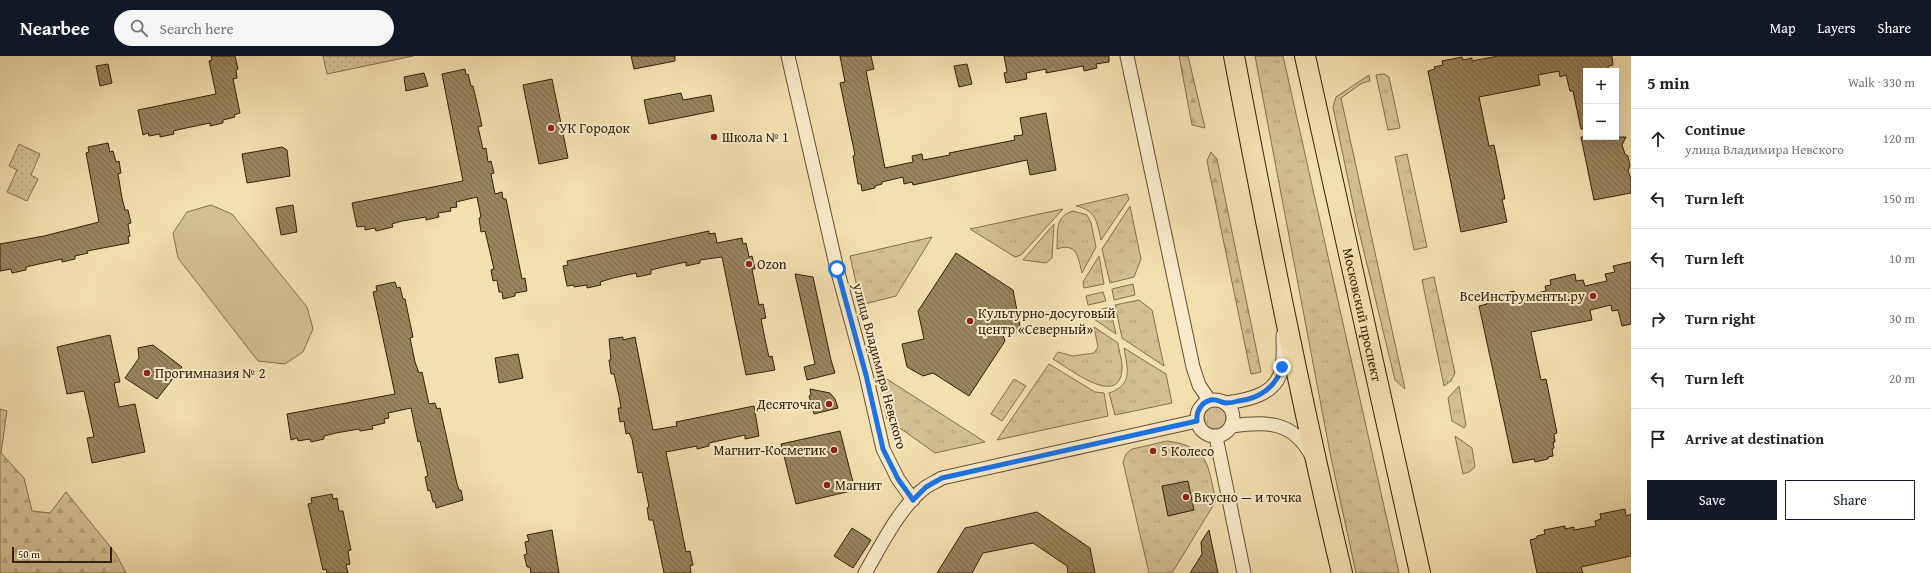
<!DOCTYPE html>
<meta charset="utf-8">
<style>
:root{--surface:#fff;--page:#f6f6f6;--text:#222;--muted:#767676;--line:#e0e0e0;--accent:#111827}
body{margin:0;font-family:"Gentium Book Plus",serif;background:var(--page);color:var(--text)}
.controls{position:absolute;right:12px;top:12px;display:grid;overflow:hidden;border-radius:0px;box-shadow:0 4px 16px #0002}
.controls button{width:36px;height:36px;display:grid;place-items:center;padding:0;border:0;border-bottom:1px solid var(--line);background:var(--surface);color:var(--text);font:20px sans-serif}
.scale{position:absolute;left:12px;bottom:10px;width:100px;box-sizing:border-box;padding-left:4px;border:2px solid #362107;border-top:0;font-size:11px;line-height:14px;white-space:nowrap;color:#362107;-webkit-text-stroke:3px #f8eacb;paint-order:stroke}
.stop{position:absolute;width:12px;height:12px;margin:-9px;border:3px solid #1a73e8;border-radius:50%;background:#fff}
.stop.end{background:#1a73e8;border-color:#fff;box-shadow:0 1px 4px #0008}
.list{margin:0;padding:0;list-style:none}
h2{display:flex;justify-content:space-between;align-items:center;height:52px;margin:0;padding:0 16px;font-size:17px}
h2 small{font-size:13px;font-weight:400;color:var(--muted)}
.list li{display:grid;grid-template-columns:26px 1fr auto;gap:12px;align-items:center;box-sizing:border-box;height:60px;padding:0 16px;border-top:1px solid var(--line)}
.list b{display:block;font-size:15px;white-space:nowrap}
.list p{margin:0;font-size:13px;white-space:nowrap;color:var(--muted)}
.list em{font-size:13px;font-style:normal;color:var(--muted)}
.actions{display:flex;gap:8px;padding:12px 16px}
.actions a{flex:1;padding:9px 0;border:1px solid var(--accent);border-radius:0px;text-align:center;font-size:14px;color:var(--accent)}
.actions .main{background:var(--accent);color:#fff}
.icon{flex:none;width:22px;height:22px;fill:none;stroke:currentColor;stroke-width:2;stroke-linecap:round;stroke-linejoin:round}
.map{position:relative;flex:none;width:1631px;height:517px;overflow:hidden}
header{display:flex;align-items:center;gap:24px;box-sizing:border-box;height:56px;padding:0 20px;background:var(--accent);color:#fff}
header strong{font-size:19px}
nav{display:flex;gap:22px;margin-inline-start:auto;font-size:14px}
.search{width:280px;height:36px;background:var(--page);display:flex;align-items:center;gap:10px;box-sizing:border-box;padding:0 14px;border-radius:22px;color:var(--muted);font-size:15px}
main{display:flex}
aside{flex:1;background:var(--surface)}
.map>svg:first-child{display:block}
.grass{fill:url(#grass-tufts);stroke:#85704c}
.forest{fill:url(#forest-firs);stroke:#85704c}
.park{fill:url(#park-dots);stroke:#85704c}
.garden{fill:#d4bf92;stroke:#85704c}
.building{fill:url(#building-back-hatch);stroke:#362107}
.lines{fill:none;stroke-linecap:round;stroke-linejoin:round}
.minor-casing{stroke:#665031;stroke-width:15}
.primary-casing{stroke:#362107;stroke-width:22}
.minor{stroke:#f8eacb;stroke-width:13}
.primary{stroke:#f4dfaf;stroke-width:20}
.route{stroke:#1a73e8;stroke-width:5}
.poi-dot{fill:#8f2418;stroke:#f8eacb;stroke-width:1.5}
.labels{text-anchor:middle;stroke-width:4;stroke-linejoin:round;paint-order:stroke}
.poi-label{font-size:14px;fill:#362107;stroke:#f8eacb;text-anchor:start}
.street-label{font-size:14px;fill:#362107;stroke:#f8eacb}
</style>
<header>
<strong>Nearbee</strong>
<div class="search"><svg class="icon" aria-label="search" viewBox="0 0 24 24"><circle cx="10" cy="10" r="6"/><path d="M15 15l6 6"/></svg>Search here</div>
<nav><a>Map</a><a>Layers</a><a>Share</a></nav>
</header>
<main>
<div class="map">
<svg width="1631" height="517" viewBox="0 0 1631 517">
<defs>
<pattern id="grass-tufts" width="24" height="20" patternUnits="userSpaceOnUse"><rect width="24" height="20" fill="#d4bf92"/><path d="M3 7l-1-3M5 7V3M7 7l1-3M15 17l-1-3M17 17v-4M19 17l1-3" fill="none" stroke="#b7a47c"/></pattern>
<pattern id="forest-firs" width="22" height="20" patternUnits="userSpaceOnUse"><rect width="22" height="20" fill="#d4bf92"/><path d="M5 1l3.5 6h-7zM16 11l3.5 6h-7z" fill="#b7a47c"/></pattern>
<pattern id="park-dots" width="8" height="8" patternUnits="userSpaceOnUse"><rect width="8" height="8" fill="#d4bf92"/><path d="M2 2h.1M6 6h.1" fill="none" stroke="#b7a47c" stroke-width="1.8" stroke-linecap="round"/></pattern>
<pattern id="building-back-hatch" width="6" height="6" patternUnits="userSpaceOnUse"><rect width="6" height="6" fill="#99845e"/><path d="M-1 5l2 2M0 0l6 6M5-1l2 2" fill="none" stroke="#7e6c4c"/></pattern>
</defs>
<rect width="100%" height="100%" fill="#f4dfaf"/>
<filter id="stains"><feTurbulence type="fractalNoise" baseFrequency=".005" numOctaves="4"/><feColorMatrix values="0 0 0 0 .2 0 0 0 0 .09 0 0 0 0 .02 0 0 0 .5 -.17"/></filter>
<radialGradient id="worn" r=".72"><stop offset=".6" stop-color="#630" stop-opacity="0"/><stop offset="1" stop-color="#630" stop-opacity=".3"/></radialGradient>
<path class="grass" d="M 1255,0 L 1283,0 L 1399,517 L 1356,517 L 1330,397 Z
M 1384,18 L 1389,21 L 1400,72 L 1388,74 L 1376,19 Z
M 1369,19 L 1370,25 L 1362,27 L 1341,42 L 1405,333 L 1395,324 L 1357,167 L 1333,51 L 1336,41 Z
M 1407,98 L 1427,191 L 1414,194 L 1395,101 Z
M 1127,138 L 1129,143 L 1101,184 C 1097,166 1096,154 1076,150 Z
M 1130,150 L 1141,203 L 1134,221 L 1110,227 L 1102,193 Z
M 1063,153 L 1021,199 L 1015,201 L 970,173 Z
M 1073,155 L 1087,159 L 1091,167 L 1096,191 L 1082,217 C 1078,201 1077,186 1057,193 C 1058,176 1054,161 1073,155 Z
M 1054,168 L 1052,202 L 1046,207 L 1023,204 Z
M 932,181 L 896,240 L 861,249 L 850,200 Z
M 1099,200 L 1104,228 L 1084,232 L 1083,226 Z
M 1434,221 L 1455,317 L 1451,325 L 1444,330 L 1422,224 Z
M 1133,228 L 1135,239 L 1114,244 L 1112,233 Z
M 1103,236 L 1106,245 L 1088,249 L 1086,240 Z
M 1139,244 L 1152,254 L 1164,310 L 1122,282 L 1115,249 Z
M 1110,251 L 1116,278 L 1091,261 L 1090,256 Z
M 1094,271 L 1118,287 C 1119,296 1123,306 1122,314 C 1119,353 1067,311 1053,303 L 1058,296 L 1073,300 L 1094,297 L 1098,291 Z
M 1124,292 L 1166,318 L 1172,347 L 1115,359 L 1109,337 C 1134,329 1127,311 1124,292 Z
M 1049,308 L 1095,336 L 1104,337 L 1108,360 L 997,384 Z
M 876,316 L 985,386 L 935,397 L 887,363 Z
M 1014,323 L 1026,330 L 1002,365 L 991,358 Z
M 1459,330 L 1466,369 L 1464,372 L 1452,365 L 1448,342 Z
M1201 362a14 14 0 1 1 28 0a14 14 0 1 1-28 0Z
M 1455,380 L 1472,392 L 1475,411 L 1469,416 L 1463,418 Z
M 1167,385 C 1210,391 1207,408 1216,445 L 1172,517 L 1149,517 L 1123,406 L 1126,398 L 1132,393 Z"/>
<path class="forest" d="M 1179,0 L 1188,0 L 1205,72 L 1192,69 Z
M 1211,96 L 1217,103 L 1261,316 L 1251,318 L 1207,105 Z
M 0,353 L 7,355 L 1,397 L 24,422 L 32,455 L 50,457 L 66,436 L 116,498 L 126,517 L 0,517 Z"/>
<path class="park" d="M 323,0 L 413,0 L 327,18 Z
M 19,88 L 40,98 L 31,119 L 38,123 L 27,145 L 7,136 L 17,114 L 9,110 Z"/>
<path class="garden" d="M 211,149 L 232,158 L 307,251 L 313,273 L 303,296 L 285,308 L 258,305 L 178,202 L 173,177 L 187,156 Z"/>
<path class="building" d="M 211,0 L 235,0 L 238,13 L 236,14 L 237,22 L 233,23 L 240,57 L 234,59 L 235,61 L 223,64 L 223,67 L 210,70 L 210,67 L 186,72 L 173,75 L 174,78 L 160,81 L 160,78 L 149,80 L 148,77 L 143,79 L 138,54 L 216,38 L 209,5 L 212,4 Z
M 631,0 L 675,0 L 675,5 L 634,13 Z
M 840,0 L 871,0 L 874,13 L 866,15 L 885,112 L 913,106 L 912,100 L 922,98 L 923,104 L 950,99 L 949,97 L 1015,84 L 1014,80 L 1023,79 L 1020,62 L 1046,57 L 1056,114 L 1030,119 L 1027,104 L 913,129 L 912,126 L 904,128 L 903,121 L 882,126 L 882,128 L 875,130 L 875,132 L 862,135 L 861,128 L 858,128 L 853,100 L 855,99 L 840,27 L 845,26 Z
M 1004,0 L 1109,0 L 1109,6 L 1096,8 L 1097,12 L 1084,15 L 1083,10 L 1046,17 L 1046,13 L 1026,17 L 1027,23 L 1006,27 L 1004,17 L 1007,16 Z
M 1498,0 L 1612,0 L 1613,9 L 1608,10 L 1609,15 L 1586,15 L 1586,73 L 1581,73 L 1573,35 L 1570,35 L 1566,19 L 1560,21 L 1559,15 L 1538,19 L 1540,29 L 1479,41 L 1489,90 L 1494,89 L 1505,143 L 1502,143 L 1507,166 L 1461,176 L 1428,15 L 1435,13 L 1434,11 L 1443,9 L 1442,5 L 1462,1 L 1463,4 L 1472,2 L 1472,5 Z
M 108,8 L 112,27 L 100,30 L 96,10 Z
M 967,8 L 972,28 L 959,31 L 954,10 Z
M 465,13 L 466,19 L 468,18 L 471,30 L 473,30 L 479,56 L 482,70 L 478,71 L 483,93 L 486,92 L 488,106 L 491,105 L 494,117 L 491,118 L 495,138 L 502,136 L 503,143 L 506,143 L 522,223 L 525,222 L 527,235 L 515,237 L 515,240 L 503,243 L 502,236 L 499,236 L 497,224 L 493,225 L 491,214 L 494,213 L 485,175 L 481,176 L 479,162 L 481,161 L 477,141 L 456,146 L 457,151 L 450,152 L 451,155 L 438,157 L 439,161 L 426,164 L 426,161 L 402,165 L 392,168 L 393,171 L 376,175 L 375,172 L 365,174 L 365,170 L 357,171 L 352,147 L 463,125 L 442,18 Z
M 424,17 L 428,30 L 406,35 L 404,21 Z
M 552,23 L 568,102 L 539,108 L 523,29 Z
M 681,37 L 683,44 L 711,39 L 714,55 L 649,68 L 644,44 Z
M 1581,81 L 1626,81 L 1622,89 L 1625,98 L 1628,100 L 1630,110 L 1628,115 L 1631,122 L 1631,137 L 1594,144 Z
M 108,87 L 110,96 L 113,95 L 116,106 L 119,105 L 121,117 L 118,118 L 122,142 L 125,154 L 128,154 L 131,167 L 128,168 L 130,180 L 128,181 L 129,187 L 87,195 L 88,197 L 75,200 L 75,203 L 62,206 L 62,203 L 39,208 L 26,211 L 26,214 L 12,217 L 11,213 L 0,215 L 0,188 L 44,180 L 99,166 L 86,97 L 89,96 L 88,91 Z
M 282,91 L 287,94 L 290,120 L 247,127 L 242,98 Z
M 293,149 L 297,176 L 281,179 L 276,152 Z
M 709,175 L 709,178 L 715,177 L 717,187 L 742,182 L 743,188 L 746,187 L 749,201 L 752,200 L 755,213 L 752,213 L 759,249 L 763,248 L 766,262 L 761,263 L 766,288 L 769,301 L 772,300 L 775,314 L 746,319 L 722,201 L 700,204 L 700,207 L 686,210 L 686,206 L 663,211 L 651,214 L 651,218 L 637,221 L 636,217 L 613,222 L 600,226 L 601,229 L 587,232 L 587,229 L 574,231 L 574,229 L 567,230 L 563,210 L 568,209 L 567,205 Z
M 956,197 L 1013,234 L 1021,275 L 1003,279 L 1005,285 L 969,340 L 933,317 L 923,320 L 907,311 L 902,288 L 924,283 L 918,255 Z
M 1631,206 L 1631,268 L 1622,270 L 1618,254 L 1612,255 L 1611,249 L 1590,254 L 1592,264 L 1531,276 L 1541,324 L 1546,323 L 1557,377 L 1554,378 L 1555,386 L 1553,386 L 1554,392 L 1552,393 L 1553,400 L 1548,401 L 1548,403 L 1535,406 L 1534,403 L 1513,407 L 1479,250 L 1487,248 L 1486,246 L 1495,244 L 1494,240 L 1514,235 L 1515,239 L 1524,237 L 1524,240 L 1546,235 L 1545,230 L 1551,229 L 1550,224 L 1575,218 L 1576,225 L 1583,224 L 1585,230 L 1607,225 L 1605,218 L 1615,216 L 1613,210 Z
M 795,218 L 813,221 L 831,304 L 835,317 L 807,324 L 804,311 L 815,308 Z
M 395,226 L 397,232 L 400,231 L 403,243 L 405,243 L 413,281 L 410,282 L 415,306 L 419,317 L 422,316 L 429,348 L 435,347 L 437,353 L 440,352 L 457,428 L 459,434 L 461,434 L 463,444 L 436,452 L 435,446 L 433,446 L 430,434 L 428,435 L 425,421 L 428,420 L 423,398 L 420,385 L 418,386 L 411,352 L 388,357 L 389,362 L 384,363 L 385,367 L 372,370 L 373,373 L 360,375 L 359,373 L 336,377 L 324,380 L 324,383 L 311,386 L 310,383 L 298,385 L 297,382 L 291,384 L 287,358 L 395,338 L 373,236 L 377,235 L 376,230 Z
M 110,279 L 120,326 L 114,327 L 119,351 L 135,348 L 145,396 L 92,407 L 87,382 L 94,381 L 84,335 L 67,338 L 57,291 Z
M 623,281 L 623,284 L 635,281 L 653,374 L 677,370 L 676,366 L 754,350 L 759,380 L 745,383 L 745,379 L 709,387 L 709,390 L 697,393 L 697,390 L 666,396 L 686,496 L 690,495 L 693,509 L 690,510 L 691,517 L 664,517 L 653,464 L 649,464 L 647,452 L 649,451 L 642,416 L 638,417 L 632,383 L 629,377 L 626,378 L 624,365 L 620,366 L 618,352 L 621,352 L 619,340 L 614,318 L 611,318 L 609,304 L 611,304 L 609,283 Z
M 153,289 L 182,311 L 157,343 L 125,322 L 139,302 L 138,292 Z
M 518,298 L 523,322 L 499,327 L 495,302 Z
M 810,333 L 830,337 L 835,343 L 838,352 L 814,358 L 809,340 L 811,339 Z
M 840,375 L 855,434 L 796,448 L 781,388 Z
M 1188,425 L 1194,454 L 1168,460 L 1162,430 Z
M 332,438 L 333,443 L 337,442 L 339,455 L 343,455 L 348,480 L 351,494 L 348,495 L 350,508 L 346,509 L 348,517 L 327,517 L 326,513 L 323,514 L 308,448 L 312,447 L 311,442 Z
M 1625,453 L 1626,460 L 1631,458 L 1631,500 L 1581,511 L 1583,517 L 1537,517 L 1530,484 L 1537,482 L 1537,480 L 1545,478 L 1544,474 L 1565,470 L 1565,473 L 1574,471 L 1574,474 L 1596,470 L 1595,465 L 1601,463 L 1600,458 Z
M 1037,456 L 1090,492 L 1095,517 L 1068,517 L 1067,510 L 1033,487 L 983,497 L 972,517 L 937,517 L 965,472 Z
M 852,472 L 871,484 L 853,512 L 834,500 Z
M 552,474 L 559,517 L 531,517 L 530,511 L 527,511 L 524,499 L 527,498 L 525,486 L 529,485 L 527,479 Z
M 1209,474 L 1218,517 L 1190,517 L 1202,498 L 1201,486 Z"/>
<g class="lines">
<defs>
<path id="minor" d="M 788,0 L 837,213 L 866,319 L 883,393 L 898,423 L 913,444
M 1127,0 L 1193,311 L 1199,329 L 1209,344
M1197 362a18 18 0 1 1 36 0a18 18 0 1 1-36 0Z
M 1226,347 C 1249,344 1278,338 1282,311 C 1284,301 1283,290 1283,279
M 1232,370 C 1266,365 1293,365 1311,399
M 1216,381 L 1244,517
M 865,517 C 881,490 900,450 926,431 C 931,428 937,425 942,422 L 1197,365"/>
<g id="primary">
<path d="M 1234,0 C 1267,173 1301,346 1342,517"/>
<path id="s1" d="M 1305,0 L 1420,517"/>
</g>
</defs>
<use href="#minor" class="minor-casing"/>
<use href="#primary" class="primary-casing"/>
<use href="#minor" class="minor"/>
<use href="#primary" class="primary"/>
</g>
<g class="lines">
<path class="route" d="M 837,213 L 866,319 L 883,393 L 898,423 L 913,444 L 926,431 L 942,422 L 1197,365 C 1196,356 1201,346 1211,344 C 1217,343 1220,346 1226,347 C 1230,347 1235,346 1238,345 C 1259,343 1276,331 1282,311"/>
</g>
<g class="poi-dot">
<circle cx="551" cy="72" r="4"/>
<circle cx="714" cy="81" r="4"/>
<circle cx="749" cy="208" r="4"/>
<circle cx="1593" cy="240" r="4"/>
<circle cx="970" cy="265" r="4"/>
<circle cx="147" cy="317" r="4"/>
<circle cx="829" cy="348" r="4"/>
<circle cx="834" cy="394" r="4"/>
<circle cx="1153" cy="395" r="4"/>
<circle cx="827" cy="429" r="4"/>
<circle cx="1186" cy="441" r="4"/>
</g>
<g class="labels">
<g class="poi-label">
<text x="559" y="77">УК Городок</text>
<text x="722" y="86">Школа № 1</text>
<text x="757" y="213">Ozon</text>
<text x="1585" y="245" text-anchor="end">ВсеИнструменты.ру</text>
<text x="978" y="262">Культурно-досуговый<tspan x="978" dy="16">центр «Северный»</tspan></text>
<text x="155" y="322">Прогимназия № 2</text>
<text x="821" y="353" text-anchor="end">Десяточка</text>
<text x="826" y="399" text-anchor="end">Магнит-Косметик</text>
<text x="1161" y="400">5 Колесо</text>
<text x="835" y="434">Магнит</text>
<text x="1194" y="446">Вкусно — и точка</text>
</g>
<g class="street-label">
<text dy="5" stroke="none"><textPath href="#s1" startOffset="265">Московский проспект</textPath></text>
<text transform="translate(880 310) rotate(75)" y="5">улица Владимира Невского</text>
</g>
</g>
<rect width="100%" height="100%" filter="url(#stains)"/>
<rect width="100%" height="100%" fill="url(#worn)"/>
</svg>
<div class="controls">
<button>+</button>
<button>−</button>
</div>
<div class="scale">50 m</div>
<div class="stop" style="left:837px;top:213px"></div>
<div class="stop end" style="left:1282px;top:311px"></div>
</div>
<aside>
<h2>5 min<small>Walk · 330 m</small></h2>
<ul class="list">
<li><svg class="icon" aria-label="ahead" viewBox="0 0 24 24"><path d="M12 20V5M6 11l6-6 6 6"/></svg><div><b>Continue</b><p>улица Владимира Невского</p></div><em>120 m</em></li>
<li><svg class="icon" aria-label="left" viewBox="0 0 24 24"><path d="M17 20v-9H6M10 6l-5 5 5 5"/></svg><div><b>Turn left</b></div><em>150 m</em></li>
<li><svg class="icon" aria-label="left" viewBox="0 0 24 24"><path d="M17 20v-9H6M10 6l-5 5 5 5"/></svg><div><b>Turn left</b></div><em>10 m</em></li>
<li><svg class="icon" aria-label="right" viewBox="0 0 24 24"><path d="M7 20v-9h11M14 6l5 5-5 5"/></svg><div><b>Turn right</b></div><em>30 m</em></li>
<li><svg class="icon" aria-label="left" viewBox="0 0 24 24"><path d="M17 20v-9H6M10 6l-5 5 5 5"/></svg><div><b>Turn left</b></div><em>20 m</em></li>
<li><svg class="icon" aria-label="arrive" viewBox="0 0 24 24"><path d="M6 21V4h12l-3 4 3 4H6"/></svg><div><b>Arrive at destination</b></div></li>
</ul>
<div class="actions"><a class="main">Save</a><a>Share</a></div>
</aside>
</main>
